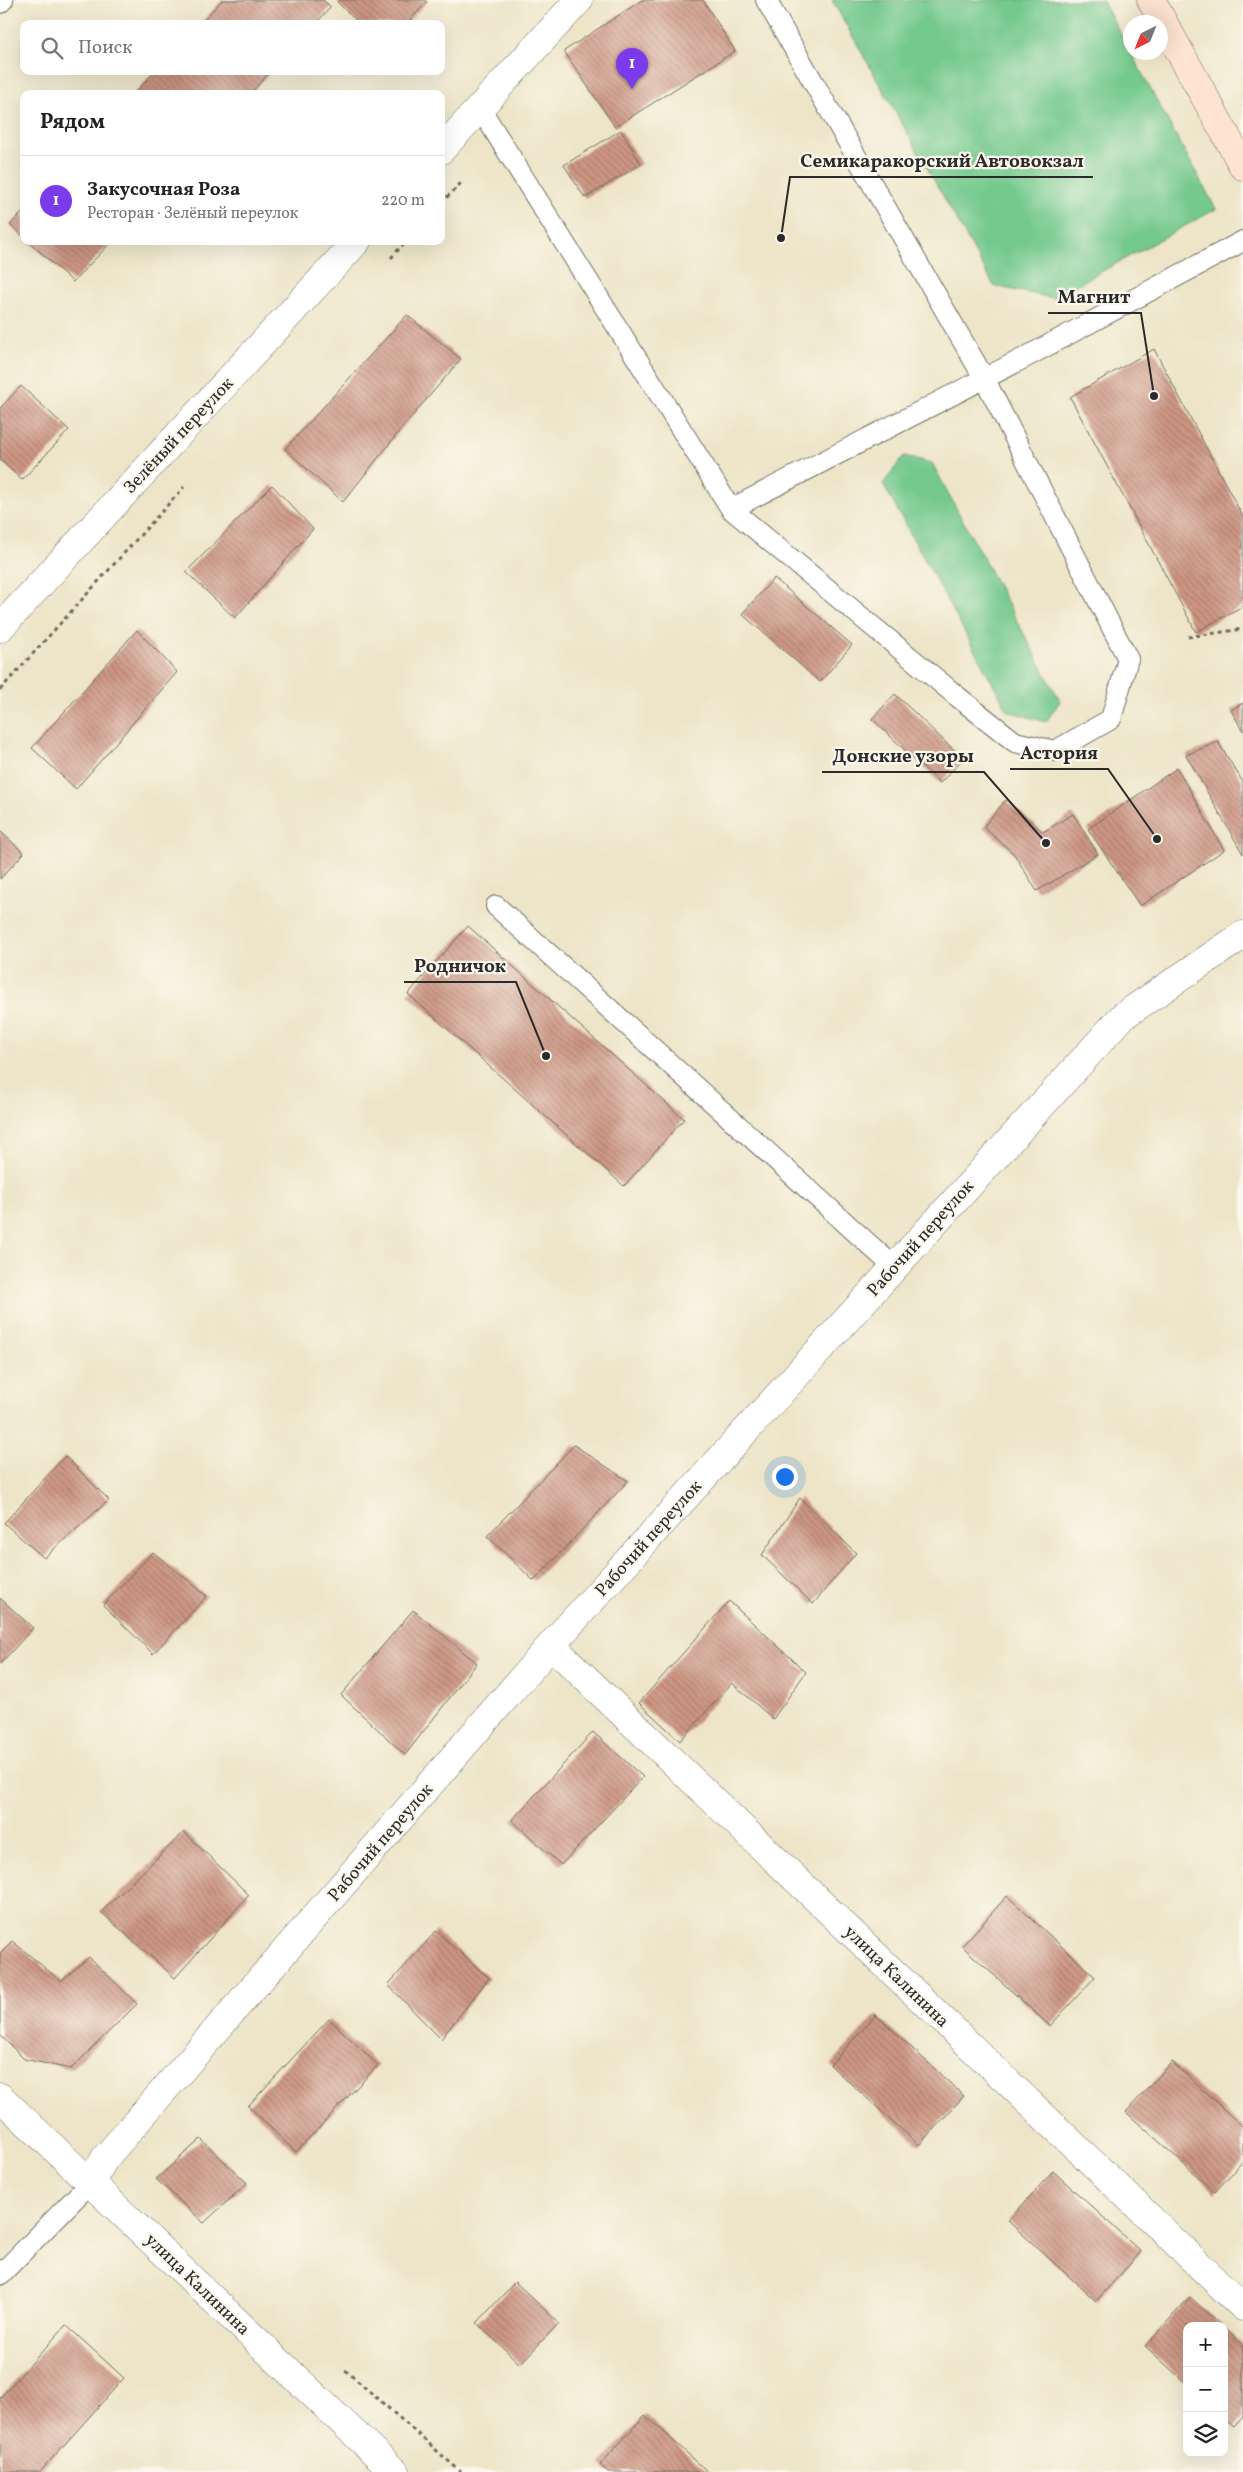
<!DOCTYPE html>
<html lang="ru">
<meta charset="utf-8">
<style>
:root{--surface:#fff;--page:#f6f6f6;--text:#222;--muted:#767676;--line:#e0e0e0;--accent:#7c3aed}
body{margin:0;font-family:Vollkorn,serif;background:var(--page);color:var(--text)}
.controls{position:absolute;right:15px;bottom:15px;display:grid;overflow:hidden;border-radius:10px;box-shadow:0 5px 20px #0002}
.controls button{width:45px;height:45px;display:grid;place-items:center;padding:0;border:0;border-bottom:1px solid var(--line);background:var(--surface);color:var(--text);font:25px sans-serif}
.compass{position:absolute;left:1123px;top:15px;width:45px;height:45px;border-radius:50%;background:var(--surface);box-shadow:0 5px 20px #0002;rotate:223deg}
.you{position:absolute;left:784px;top:1476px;width:18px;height:18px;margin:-12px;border:4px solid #fff;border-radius:50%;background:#1a73e8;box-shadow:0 0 0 8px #1a73e833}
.badge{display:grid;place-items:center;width:32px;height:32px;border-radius:50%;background:var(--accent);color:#fff;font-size:16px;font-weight:700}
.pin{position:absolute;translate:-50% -41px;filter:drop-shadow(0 1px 2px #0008)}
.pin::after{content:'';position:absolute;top:26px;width:18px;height:15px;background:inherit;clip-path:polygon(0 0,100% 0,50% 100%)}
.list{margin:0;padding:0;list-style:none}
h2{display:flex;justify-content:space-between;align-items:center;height:65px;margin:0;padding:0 20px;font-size:21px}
h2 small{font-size:16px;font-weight:400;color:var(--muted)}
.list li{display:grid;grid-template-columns:32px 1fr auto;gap:15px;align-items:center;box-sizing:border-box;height:90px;padding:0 20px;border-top:1px solid var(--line)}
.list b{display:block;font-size:19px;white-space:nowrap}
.list p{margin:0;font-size:16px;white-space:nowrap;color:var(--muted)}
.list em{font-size:16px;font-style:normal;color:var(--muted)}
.icon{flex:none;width:28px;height:28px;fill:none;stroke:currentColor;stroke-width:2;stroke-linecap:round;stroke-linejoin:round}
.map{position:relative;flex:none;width:1243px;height:2472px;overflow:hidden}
.search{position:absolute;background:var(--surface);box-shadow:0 5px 20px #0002;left:20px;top:20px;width:425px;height:55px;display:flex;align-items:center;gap:12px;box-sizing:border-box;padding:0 18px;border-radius:10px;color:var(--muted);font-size:19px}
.panel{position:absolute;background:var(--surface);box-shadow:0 5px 20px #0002;left:20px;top:90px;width:425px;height:155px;border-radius:10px}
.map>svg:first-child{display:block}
.green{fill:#75c98d;stroke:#507a5c}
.building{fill:url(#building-back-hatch)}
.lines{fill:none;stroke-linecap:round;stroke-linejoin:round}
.lane-casing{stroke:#6f6c62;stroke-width:22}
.street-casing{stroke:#6f6c62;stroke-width:29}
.secondary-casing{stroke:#6f6c62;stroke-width:29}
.path{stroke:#6f6c62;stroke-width:3;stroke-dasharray:4 4;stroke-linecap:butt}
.lane{stroke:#fff;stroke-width:20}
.street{stroke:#fff;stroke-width:28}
.secondary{stroke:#fee3d1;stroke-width:28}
.labels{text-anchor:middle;stroke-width:4.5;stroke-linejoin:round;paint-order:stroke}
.street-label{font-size:18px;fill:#2b2b2b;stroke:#fbf7ec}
.leader{fill:none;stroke:#2b2b2b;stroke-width:2}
.callout-dot{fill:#2b2b2b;stroke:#fbf7ec;stroke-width:2}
.callout-label{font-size:19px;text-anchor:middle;font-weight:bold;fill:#2b2b2b;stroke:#fbf7ec;stroke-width:4.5;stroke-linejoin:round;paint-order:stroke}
</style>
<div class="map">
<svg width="1243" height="2472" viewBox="0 0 1243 2472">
<defs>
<pattern id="building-back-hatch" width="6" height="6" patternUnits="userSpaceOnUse" patternTransform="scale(1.25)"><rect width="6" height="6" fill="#ce9683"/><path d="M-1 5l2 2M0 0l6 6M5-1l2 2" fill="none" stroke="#a77b6b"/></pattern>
</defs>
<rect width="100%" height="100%" fill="#fbf7ec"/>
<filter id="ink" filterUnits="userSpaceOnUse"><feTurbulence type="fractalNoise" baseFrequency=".02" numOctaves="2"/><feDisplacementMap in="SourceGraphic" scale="10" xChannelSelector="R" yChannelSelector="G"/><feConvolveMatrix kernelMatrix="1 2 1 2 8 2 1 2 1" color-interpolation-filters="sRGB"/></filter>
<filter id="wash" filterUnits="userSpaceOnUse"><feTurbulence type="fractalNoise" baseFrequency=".0096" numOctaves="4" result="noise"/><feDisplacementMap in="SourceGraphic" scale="20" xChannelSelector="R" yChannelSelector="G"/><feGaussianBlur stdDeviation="1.12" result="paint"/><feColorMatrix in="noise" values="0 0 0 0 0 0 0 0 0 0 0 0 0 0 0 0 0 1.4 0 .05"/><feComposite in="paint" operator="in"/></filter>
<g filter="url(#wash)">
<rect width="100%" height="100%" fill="#eee5c8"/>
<path class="green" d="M 832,0 L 1102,0 L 1216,209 L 1053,298 L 994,286 Z
M 904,456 L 932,463 L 1060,701 L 1046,722 L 1008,711 L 883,484 Z"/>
<g id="blocks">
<path class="building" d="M 222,0 L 323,0 L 331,7 L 315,24 L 200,24 Z
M 339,0 L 424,0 L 427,2 L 406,24 L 360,24 L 337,2 Z
M 642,0 L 703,0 L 735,51 L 615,127 L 564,51 Z
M 155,71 L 271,71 L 250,94 L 134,94 Z
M 621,130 L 641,164 L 585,198 L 564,165 Z
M 24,211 L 24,237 L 10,225 Z
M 28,241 L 112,241 L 73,282 Z
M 407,315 L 461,359 L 402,428 L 343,502 L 285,449 Z
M 1154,349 L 1243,517 L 1243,606 L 1196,632 L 1070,397 Z
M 21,386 L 69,430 L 22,480 L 0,460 L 0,408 Z
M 272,485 L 313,529 L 235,618 L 186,572 Z
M 774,578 L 852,645 L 820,682 L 742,614 Z
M 137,630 L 177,672 L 76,789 L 32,748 Z
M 895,694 L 963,759 L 940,783 L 872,719 Z
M 1243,703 L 1243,731 L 1231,710 Z
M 1218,742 L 1243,782 L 1243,854 L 1186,755 Z
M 1177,768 L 1224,850 L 1140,906 L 1088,829 Z
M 1006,800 L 1043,832 L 1073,814 L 1098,854 L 1037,891 L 1014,854 L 983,827 Z
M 0,831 L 24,853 L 0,879 Z
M 468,926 L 684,1119 L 624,1186 L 408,994 Z
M 574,1445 L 628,1481 L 534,1581 L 487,1536 Z
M 65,1456 L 109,1500 L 44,1558 L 4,1523 Z
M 800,1498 L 856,1553 L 813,1604 L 762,1555 Z
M 153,1552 L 207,1596 L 153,1654 L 103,1605 Z
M 0,1598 L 33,1628 L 0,1664 Z
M 729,1601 L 806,1672 L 773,1719 L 732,1683 L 680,1741 L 639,1703 Z
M 413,1610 L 477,1663 L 405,1755 L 341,1695 Z
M 593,1732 L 643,1777 L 561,1865 L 512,1820 Z
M 184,1832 L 249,1895 L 175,1978 L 101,1912 Z
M 1007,1896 L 1095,1977 L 1050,2026 L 962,1946 Z
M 436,1931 L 489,1978 L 441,2039 L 388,1985 Z
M 12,1941 L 61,1981 L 89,1957 L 137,2004 L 71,2069 L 24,2059 L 0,2035 L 0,1953 Z
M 876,2015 L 964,2096 L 919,2145 L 830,2065 Z
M 329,2019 L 378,2065 L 296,2152 L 248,2106 Z
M 1172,2062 L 1243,2127 L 1243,2161 L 1215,2192 L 1126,2112 Z
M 201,2139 L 247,2183 L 204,2223 L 156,2179 Z
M 1053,2171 L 1141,2252 L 1096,2301 L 1008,2221 Z
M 515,2282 L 559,2323 L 520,2364 L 477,2323 Z
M 1190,2297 L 1222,2326 L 1187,2326 L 1187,2384 L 1145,2346 Z
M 66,2325 L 124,2378 L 40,2472 L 0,2472 L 0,2398 Z
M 1224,2328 L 1243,2345 L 1243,2417 L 1234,2427 L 1224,2418 Z
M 645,2415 L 708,2472 L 608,2472 L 600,2465 Z"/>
</g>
</g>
<g filter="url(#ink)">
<use href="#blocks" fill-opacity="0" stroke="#6f6c62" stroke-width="1"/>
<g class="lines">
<defs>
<path id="lane" d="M 0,3 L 3,0
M 480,108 L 731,509 L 958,697 L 1015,742 L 1055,751 L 1111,719 L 1128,659 L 984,378 L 766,0
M 731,509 L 1026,357 L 1243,241
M 496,906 L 894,1267
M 0,2275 L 91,2182"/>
<path id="street" d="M 441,150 L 579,0
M 0,628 L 357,241
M 551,1645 L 1243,2307
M 0,2097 L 395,2472
M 91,2182 L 105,2158 L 551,1645 L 1123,1016 L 1243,935"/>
<path id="secondary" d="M 1151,0 L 1243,166"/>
</defs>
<use href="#lane" class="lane-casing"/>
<use href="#street" class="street-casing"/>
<use href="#secondary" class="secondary-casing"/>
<path class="path" d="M 441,203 L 462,182
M 391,258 L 406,241
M 1188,637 L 1243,629
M 0,690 L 184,487
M 345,2370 L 461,2472"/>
<use href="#lane" class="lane"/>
<use href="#street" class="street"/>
<use href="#secondary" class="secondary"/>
</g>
</g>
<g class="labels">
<g class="street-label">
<text transform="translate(178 435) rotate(-47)" y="6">Зелёный переулок</text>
<text transform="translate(920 1238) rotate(-48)" y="6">Рабочий переулок</text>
<text transform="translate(648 1538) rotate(-48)" y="6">Рабочий переулок</text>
<text transform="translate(380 1842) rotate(-49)" y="6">Рабочий переулок</text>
<text transform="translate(897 1976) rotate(44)" y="6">улица Калинина</text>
<text transform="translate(198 2284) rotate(44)" y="6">улица Калинина</text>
</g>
</g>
<path class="leader" d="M781 238L790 177H1093M1154 396L1141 313H1048M1157 839L1108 769H1010M1046 843L984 772H822M546 1056L516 982H404"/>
<g class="callout-dot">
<circle cx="781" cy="238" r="5"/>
<circle cx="1154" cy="396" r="5"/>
<circle cx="1157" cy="839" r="5"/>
<circle cx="1046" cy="843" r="5"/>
<circle cx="546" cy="1056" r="5"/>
</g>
<g class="callout-label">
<text x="942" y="167">Семикаракорский Автовокзал</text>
<text x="1094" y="303">Магнит</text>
<text x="1059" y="759">Астория</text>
<text x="903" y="762">Донские узоры</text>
<text x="460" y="972">Родничок</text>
</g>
</svg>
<div class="controls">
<button>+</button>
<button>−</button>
<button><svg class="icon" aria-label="layers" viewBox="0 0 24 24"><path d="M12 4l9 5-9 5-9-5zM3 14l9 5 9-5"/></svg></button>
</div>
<svg class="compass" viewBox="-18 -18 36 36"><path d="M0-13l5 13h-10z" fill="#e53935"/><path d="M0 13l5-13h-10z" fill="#767676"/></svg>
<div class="you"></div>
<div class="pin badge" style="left:632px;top:89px">1</div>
<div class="search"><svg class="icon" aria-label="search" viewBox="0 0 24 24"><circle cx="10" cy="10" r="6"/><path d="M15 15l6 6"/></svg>Поиск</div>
<section class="panel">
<h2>Рядом<small></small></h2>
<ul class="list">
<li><span class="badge">1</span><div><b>Закусочная Роза</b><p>Ресторан · Зелёный переулок</p></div><em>220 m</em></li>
</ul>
</section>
</div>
